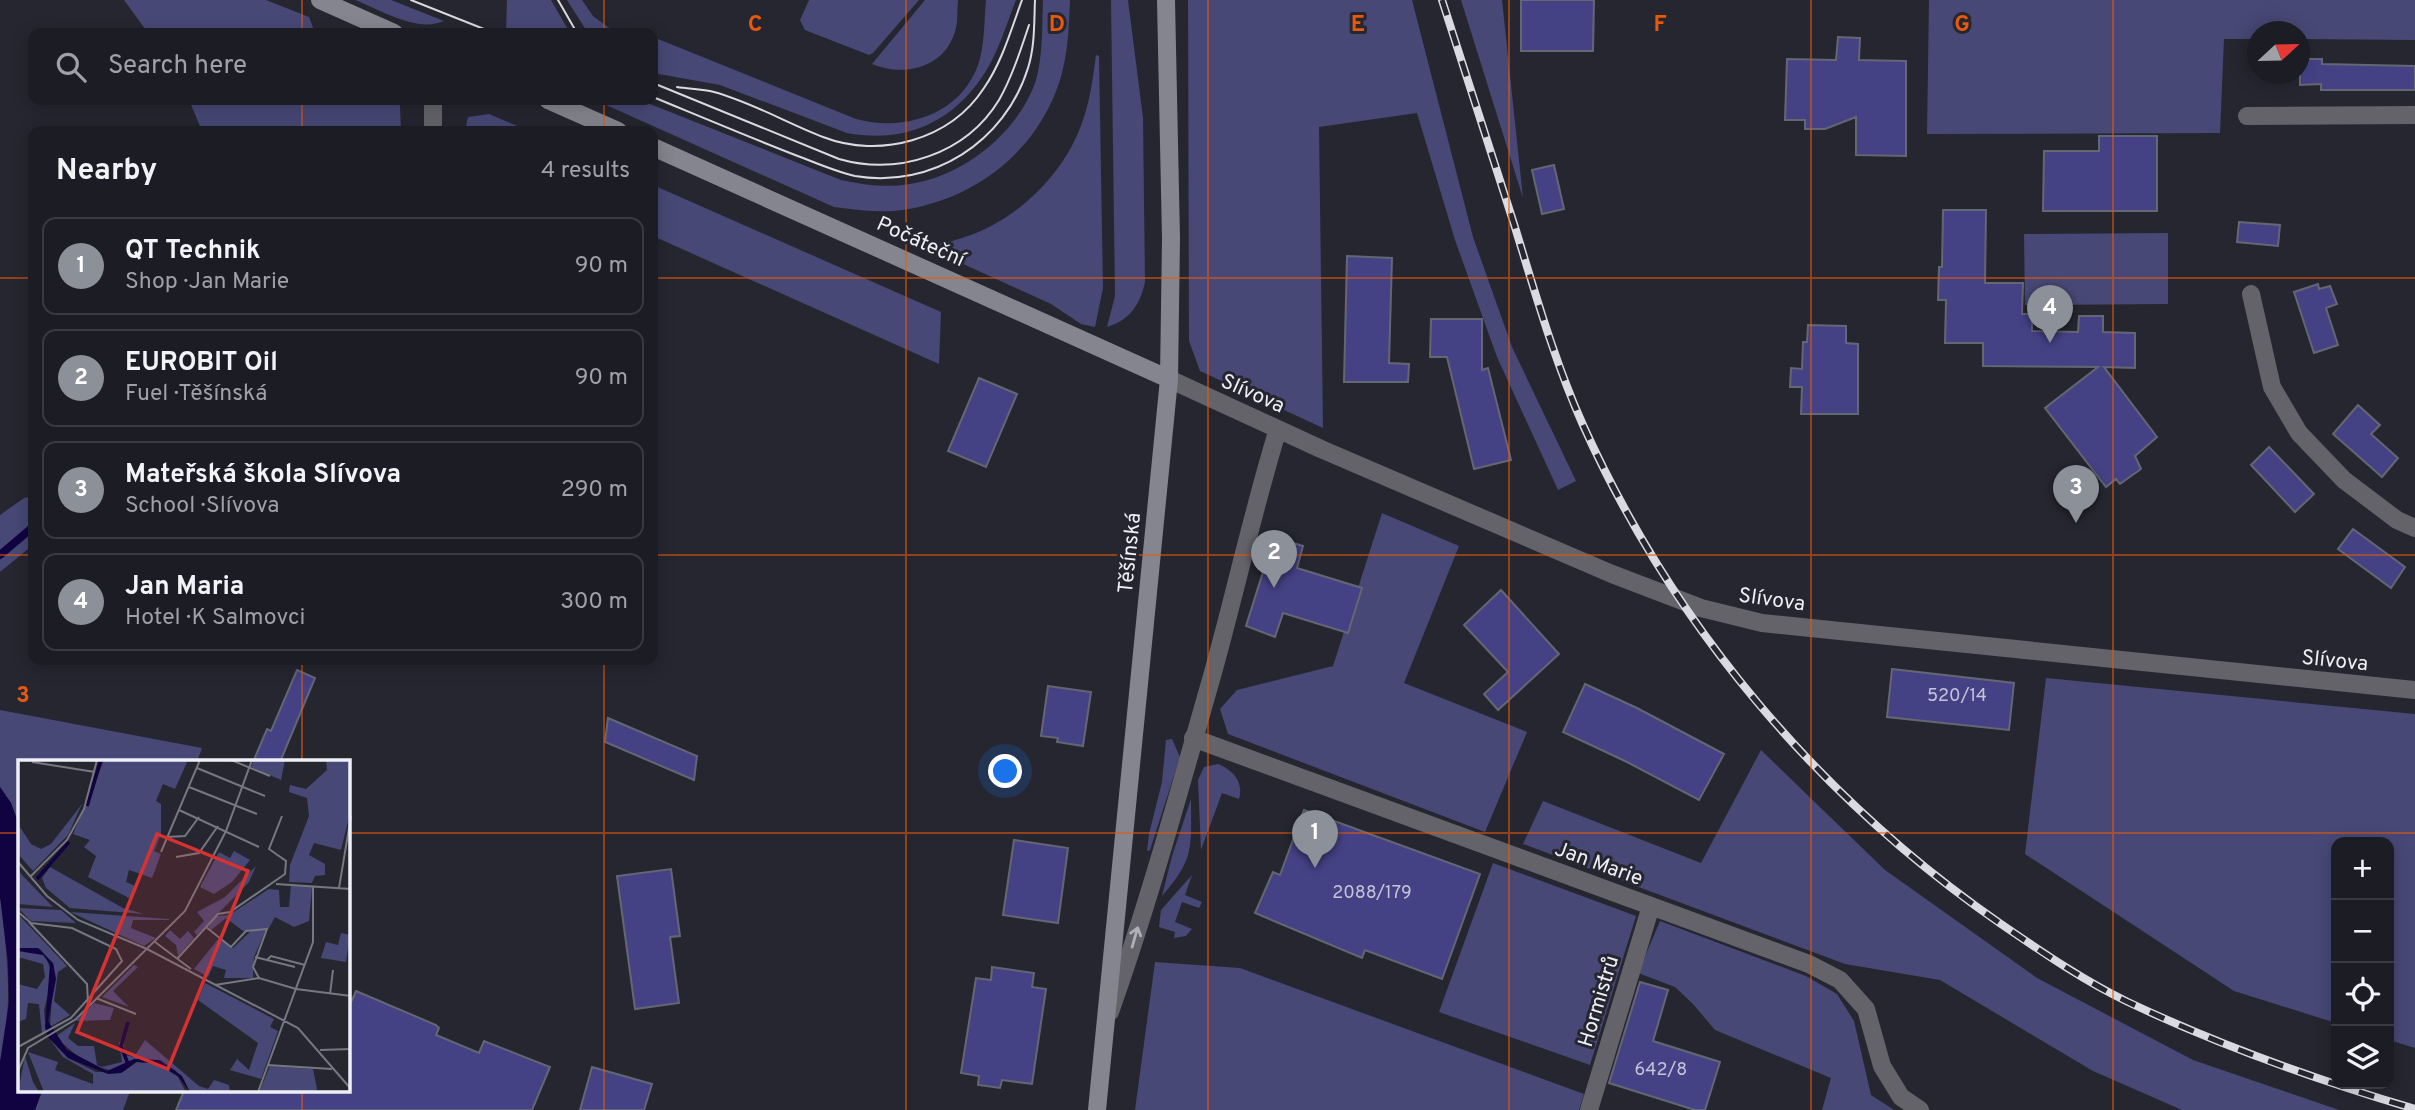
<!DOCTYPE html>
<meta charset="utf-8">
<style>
:root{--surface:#1c1c25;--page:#25252d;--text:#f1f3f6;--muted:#a0a1a7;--line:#3a3a42;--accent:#8c9099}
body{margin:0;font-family:Overpass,sans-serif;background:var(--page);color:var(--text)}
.controls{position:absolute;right:21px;bottom:21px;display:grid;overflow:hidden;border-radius:14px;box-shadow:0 4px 18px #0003}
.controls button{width:63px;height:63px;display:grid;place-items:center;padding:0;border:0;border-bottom:2px solid var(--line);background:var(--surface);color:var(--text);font:35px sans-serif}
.compass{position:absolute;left:2247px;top:21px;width:63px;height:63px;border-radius:50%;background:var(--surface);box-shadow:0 4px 18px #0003;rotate:68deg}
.you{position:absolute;left:1006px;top:772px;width:24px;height:24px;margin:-18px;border:5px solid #fff;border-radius:50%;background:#1a73e8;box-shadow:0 0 0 10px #1a73e833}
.badge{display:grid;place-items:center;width:46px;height:46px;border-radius:50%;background:var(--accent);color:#fff;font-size:23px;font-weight:700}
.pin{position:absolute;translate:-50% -58px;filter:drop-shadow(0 2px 4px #0008)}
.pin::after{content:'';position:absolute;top:37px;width:24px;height:21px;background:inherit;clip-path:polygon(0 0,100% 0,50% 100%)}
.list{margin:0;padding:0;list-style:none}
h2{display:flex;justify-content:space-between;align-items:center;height:91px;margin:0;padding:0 28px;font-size:30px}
h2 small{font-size:23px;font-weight:400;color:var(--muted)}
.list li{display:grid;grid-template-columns:46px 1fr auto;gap:21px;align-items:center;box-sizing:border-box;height:98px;margin:0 14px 14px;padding:0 14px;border:2px solid var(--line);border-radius:14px}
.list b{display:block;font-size:26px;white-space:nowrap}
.list p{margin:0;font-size:23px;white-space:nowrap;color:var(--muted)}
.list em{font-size:23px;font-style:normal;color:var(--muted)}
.icon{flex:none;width:38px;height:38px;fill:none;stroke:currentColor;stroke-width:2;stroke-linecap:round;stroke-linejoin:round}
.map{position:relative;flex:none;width:2415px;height:1110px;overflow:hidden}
.search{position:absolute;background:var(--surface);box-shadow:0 4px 18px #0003;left:28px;top:28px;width:630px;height:77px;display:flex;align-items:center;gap:18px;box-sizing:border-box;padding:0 24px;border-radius:14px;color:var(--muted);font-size:26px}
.panel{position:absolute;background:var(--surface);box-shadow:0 4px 18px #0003;left:28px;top:126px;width:630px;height:539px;border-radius:14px}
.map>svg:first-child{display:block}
.green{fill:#474875}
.water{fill:#110241}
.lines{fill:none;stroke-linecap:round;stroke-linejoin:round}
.stream{stroke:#110241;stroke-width:8}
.building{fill:#444285;stroke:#656673;stroke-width:2}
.street{stroke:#636369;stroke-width:18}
.secondary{stroke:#84858e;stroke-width:18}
.tram{stroke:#dadbe2;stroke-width:2}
.rail-casing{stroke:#dadbe2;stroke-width:8}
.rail{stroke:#262631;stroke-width:5;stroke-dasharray:16;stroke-linecap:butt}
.oneway{stroke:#b0b1b7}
.grid{fill:none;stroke:#e8590c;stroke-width:2;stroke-opacity:0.55}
.labels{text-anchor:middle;stroke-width:6;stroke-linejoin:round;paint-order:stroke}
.number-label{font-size:18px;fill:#c4c4da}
.street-label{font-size:21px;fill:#eff0f7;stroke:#262631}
.inset-river{fill:none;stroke:#110241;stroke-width:3.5}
.inset-road{fill:none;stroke:#767780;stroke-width:2}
.view{fill:#d73232;fill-opacity:0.15;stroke:#d73232;stroke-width:3.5}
.inset-edge{fill:none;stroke:#eff0f7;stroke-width:3.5}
.grid-label{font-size:23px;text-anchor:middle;font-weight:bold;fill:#e8590c;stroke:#262631;stroke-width:6;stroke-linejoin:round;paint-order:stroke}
</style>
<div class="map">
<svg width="2415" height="1110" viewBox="0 0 2415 1110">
<rect width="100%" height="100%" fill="#262631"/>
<path class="green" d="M 124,0 L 266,0 L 309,17 L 315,33 L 148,33 Z
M 355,0 L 391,0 L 444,21 C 417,33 381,10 355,0 Z
M 507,0 L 551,0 L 570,33 L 512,33 L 506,31 Z
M 567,0 L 582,0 L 593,16 L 616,33 L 588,33 Z
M 809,0 L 919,0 L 873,53 L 869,55 L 805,30 L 800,20 Z
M 925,0 L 958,0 C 957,9 958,19 956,28 C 947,67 905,78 872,64 Z
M 986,0 L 1016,0 C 1007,23 999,50 986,71 C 954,122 906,144 847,133 L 720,85 L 653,73 L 653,37 L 856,119 C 904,132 960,115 978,65 C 985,45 984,21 986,0 Z
M 1043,0 L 1070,0 C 1069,27 1068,54 1060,80 C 1038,149 980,196 909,209 C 885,214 859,210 834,207 L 595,100 L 640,100 L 841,180 C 864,185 886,188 910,184 C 964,176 1019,132 1036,80 C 1043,55 1042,26 1043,0 Z
M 1111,0 L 1128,0 L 1143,118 L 1145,282 C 1140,305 1130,320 1107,327 L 1115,296 Z
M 1188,0 L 1412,0 L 1473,237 L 1512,347 L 1576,481 L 1558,490 L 1497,357 L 1455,240 L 1417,113 L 1319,127 L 1323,428 L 1200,371 L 1189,341 Z
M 1461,0 L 1502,0 L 1523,198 Z
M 1929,0 L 2415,0 L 2415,40 L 2300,39 L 2300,32 L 2258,32 L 2257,39 L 2224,39 L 2220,133 L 1927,134 Z
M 1096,55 L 1099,56 L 1103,288 L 1095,327 L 1081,324 L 1051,304 L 926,247 C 938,244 950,242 962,238 C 1016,221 1063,176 1082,123 C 1090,101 1093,78 1096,55 Z
M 189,100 L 397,100 L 400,106 L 401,131 L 202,131 Z
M 489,114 L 529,131 L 465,131 L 468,117 Z
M 653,185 L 941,312 L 939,364 L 653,236 Z
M 2168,233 L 2168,304 L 2025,305 L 2024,234 Z
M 33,496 L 33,545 L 0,572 L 0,515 L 24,498 Z
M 1382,513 L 1459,546 L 1404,683 L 1527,732 L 1485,832 L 1228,734 L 1220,709 L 1237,690 L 1333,666 Z
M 2046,678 L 2415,714 L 2415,1048 L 2389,1040 L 2389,842 L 2336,842 L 2336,1023 L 2234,991 L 2025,854 Z
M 0,710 L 202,748 L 197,762 L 19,762 L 19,825 L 11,803 L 0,787 Z
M 1172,739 L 1180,757 L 1150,850 L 1147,851 L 1149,834 L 1162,782 L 1166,740 Z
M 1761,750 L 1885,870 L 2037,978 L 2193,1060 L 2339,1110 L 2182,1110 L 2093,1071 L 1940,980 L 1845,964 L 1523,844 L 1543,801 L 1701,863 Z
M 1218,764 C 1233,770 1244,782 1239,799 L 1222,793 L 1201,850 L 1198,780 L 1204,767 Z
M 1191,799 C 1191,848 1195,858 1162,896 L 1172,856 Z
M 1493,863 L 1636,916 L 1590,1065 L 1439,1012 Z
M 1192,875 L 1185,895 L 1202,902 L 1199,908 L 1182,902 L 1175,922 L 1192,929 L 1186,936 L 1174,938 L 1175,932 L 1159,927 L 1161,910 Z
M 0,896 C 7,952 14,1007 0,1062 Z
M 1660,921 L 1806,976 L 1837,994 L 1854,1021 L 1871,1095 L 1894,1110 L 1822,1110 L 1831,1078 L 1715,1030 L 1693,1004 L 1675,987 L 1638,973 Z
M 1155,962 L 1240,968 L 1584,1094 L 1579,1110 L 1135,1110 Z
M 42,1091 L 130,1091 L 123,1110 L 35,1110 Z"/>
<path class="water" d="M 0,787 L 11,803 L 19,825 L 19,1091 L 42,1091 L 35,1110 L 0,1110 L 0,1062 L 9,1002 L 8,962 L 0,896 Z"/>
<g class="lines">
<path class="stream" d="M 0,555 L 33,527"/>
</g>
<path class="building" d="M 1521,0 L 1594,0 L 1593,51 L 1521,51 Z
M 1838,37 L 1860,38 L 1859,60 L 1906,61 L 1906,156 L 1856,155 L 1856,117 L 1825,129 L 1805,129 L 1805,120 L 1785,120 L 1787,59 L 1836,60 Z
M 2300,59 L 2322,59 L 2322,64 L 2415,66 L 2415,90 L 2321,90 L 2321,84 L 2300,85 Z
M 2099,136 L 2157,136 L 2157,211 L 2043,211 L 2044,151 L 2099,151 Z
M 1554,165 L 1564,209 L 1542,214 L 1532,170 Z
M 1943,210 L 1986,210 L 1985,283 L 2023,283 L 2022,314 L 2032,314 L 2032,331 L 2078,332 L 2079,316 L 2103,316 L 2103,332 L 2135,333 L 2135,368 L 2104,367 L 2157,437 L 2135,456 L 2141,469 L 2120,484 L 2116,479 L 2106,487 L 2045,408 L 2098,367 L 1983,366 L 1983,343 L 1945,343 L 1946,300 L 1938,300 L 1939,267 L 1942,267 Z
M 2239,222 L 2280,225 L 2278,246 L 2237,242 Z
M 1347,256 L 1392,258 L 1389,363 L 1409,364 L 1408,382 L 1344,382 Z
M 2318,284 L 2319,289 L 2330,286 L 2337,304 L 2326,308 L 2338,345 L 2314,353 L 2294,292 Z
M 1431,319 L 1482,319 L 1482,370 L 1488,368 L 1511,460 L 1474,469 L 1447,357 L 1430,357 Z
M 1808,325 L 1846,326 L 1846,343 L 1858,344 L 1858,414 L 1801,414 L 1802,387 L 1790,387 L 1791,368 L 1802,369 L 1803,342 L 1807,342 Z
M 979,378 L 1017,394 L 986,467 L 948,451 Z
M 2358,405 L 2380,425 L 2371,434 L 2398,458 L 2382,477 L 2333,434 Z
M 2269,447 L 2314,494 L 2295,512 L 2251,465 Z
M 2353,529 L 2405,567 L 2391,588 L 2338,549 Z
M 1274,537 L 1303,546 L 1297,568 L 1362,588 L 1348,633 L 1283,613 L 1275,637 L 1246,626 Z
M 1501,590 L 1559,654 L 1498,710 L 1484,694 L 1508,672 L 1464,625 Z
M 1892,669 L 2014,683 L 2009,730 L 1887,717 Z
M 297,670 L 315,678 L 280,762 L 253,762 L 267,729 L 271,731 Z
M 1585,684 L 1637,708 L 1724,754 L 1699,800 L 1625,761 L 1563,732 Z
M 1048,686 L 1091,692 L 1083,746 L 1057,742 L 1058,738 L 1041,736 Z
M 608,718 L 697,756 L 694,780 L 605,742 Z
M 1304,810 L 1480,874 L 1442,979 L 1365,950 L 1362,958 L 1255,913 L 1273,872 L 1280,875 Z
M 1014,840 L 1068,848 L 1058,923 L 1003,915 Z
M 671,869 L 680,936 L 670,937 L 679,1003 L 635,1009 L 617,876 Z
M 992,967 L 1034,973 L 1032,987 L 1046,989 L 1032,1084 L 1002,1080 L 1000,1088 L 978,1085 L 979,1076 L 961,1073 L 976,978 L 991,980 Z
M 1640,982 L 1668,990 L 1653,1041 L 1720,1062 L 1705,1110 L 1695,1110 L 1609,1083 Z
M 356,991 L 436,1025 L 439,1028 L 436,1035 L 479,1053 L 484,1041 L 550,1067 L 532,1110 L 176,1110 L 184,1091 L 348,1091 L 348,1009 Z
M 592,1067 L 652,1084 L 644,1110 L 580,1110 Z"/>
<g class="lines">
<path class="street" d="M 433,100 L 433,131
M 2247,116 L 2415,115
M 2251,294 L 2272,387 L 2299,433 L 2344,480 L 2397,520 L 2415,528
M 1169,379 L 1321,449 L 1612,574 L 1701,608 L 1762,623 L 2415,690
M 1193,738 L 1809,964 L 1840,980 L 1866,1009 L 1882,1066 L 1901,1097 L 1920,1110
M 1110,1012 C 1149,902 1180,788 1212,676 C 1235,594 1253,510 1278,429
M 1589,1110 L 1651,906"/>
<path class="secondary" d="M 320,0 L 394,33
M 548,100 L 618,131
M 653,147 L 1169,379
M 1097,1110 L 1169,379 L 1171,238 L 1166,0"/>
<path class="tram" d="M 411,0 L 494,33
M 558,0 L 577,33
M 653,83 L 839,159 C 899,176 966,154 999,100 C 1012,77 1021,49 1029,25
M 677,87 C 689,89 702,89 714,92 C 751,102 787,123 823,137 C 880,159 950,140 984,88 C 1002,62 1011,30 1022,0
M 653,97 C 699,116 744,135 790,153 C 812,161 833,171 855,176 C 932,189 1005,142 1028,68 C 1035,46 1034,23 1035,0"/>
<defs>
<path id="rail" d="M 1442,0 C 1466,75 1490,149 1514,224 C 1535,292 1554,360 1583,425 C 1674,627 1819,798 2001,924 C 2042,952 2084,981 2128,1002 C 2221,1046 2317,1080 2415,1109"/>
</defs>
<use href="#rail" class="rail-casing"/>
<use href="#rail" class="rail"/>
</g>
<defs><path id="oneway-shaft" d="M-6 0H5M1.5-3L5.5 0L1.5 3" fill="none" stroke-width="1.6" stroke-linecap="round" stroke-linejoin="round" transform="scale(1.75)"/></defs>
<use class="oneway" href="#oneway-shaft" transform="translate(1135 937) rotate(-74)"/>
<path class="grid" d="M 302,0 L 302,33M 604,0 L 604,33M 906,0 L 906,1110M 1208,0 L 1208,1110M 1509,0 L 1509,1110M 1811,0 L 1811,1110M 2113,0 L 2113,1110M 302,100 L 302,131M 604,100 L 604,131M 0,278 L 33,278M 653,278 L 2415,278M 0,555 L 33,555M 653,555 L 2415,555M 302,660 L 302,762M 604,660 L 604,1110M 0,833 L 19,833M 348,833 L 2415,833M 302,1091 L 302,1110"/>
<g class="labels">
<g class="number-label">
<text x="1957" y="701">520/14</text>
<text x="1372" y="898">2088/179</text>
<text x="1661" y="1075">642/8</text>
</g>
<g class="street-label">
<text transform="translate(921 241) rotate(24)" y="7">Počáteční</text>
<text transform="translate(1253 393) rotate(24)" y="7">Slívova</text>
<text transform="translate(1129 553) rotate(-84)" y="7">Těšínská</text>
<text transform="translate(1772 599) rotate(8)" y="7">Slívova</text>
<text transform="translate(2335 660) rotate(6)" y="7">Slívova</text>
<text transform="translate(1599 863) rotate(20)" y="7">Jan Marie</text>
<text transform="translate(1598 1001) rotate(-73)" y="7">Hormistrů</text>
</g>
</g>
<g transform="translate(18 760)">
<rect width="332" height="332" fill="#262631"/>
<path d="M 86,0 L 170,0 L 157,29 L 145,24 L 138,41 L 143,44 L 143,74 L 136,91 L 143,94 L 134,118 L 111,110 L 108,122 L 117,126 L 113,139 L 70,117 L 78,96 L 66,87 L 72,80 L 55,74 ZM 236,0 L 267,0 L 263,20 L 233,7 ZM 308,0 L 332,0 L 332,53 L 323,90 L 296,83 L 291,95 L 307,104 L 307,115 L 297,116 L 294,123 L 271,122 L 272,105 L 291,56 L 289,38 L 271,32 L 272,25 L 288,29 L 309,10 ZM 64,44 L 50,75 L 15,111 L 0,94 L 0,64 L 13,84 L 23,89 L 33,84 ZM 216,91 L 232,100 L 214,122 L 196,134 L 182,127 L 201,92 L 212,98 ZM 238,106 L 231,122 L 179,175 L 176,172 L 186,161 L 179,152 L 207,137 ZM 32,107 L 105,148 L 126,154 L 52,148 L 28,128 L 24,118 ZM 0,110 L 4,115 L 35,147 L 0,144 ZM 273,125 L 294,127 L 291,161 L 276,167 L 257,157 L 251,168 L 225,171 L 208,158 L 193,170 L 190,166 L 199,156 L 211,155 L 251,129 L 261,130 L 262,147 L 271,147 ZM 0,148 L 43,150 L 58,163 L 13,161 ZM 52,152 L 151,159 L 151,160 L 115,160 L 113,168 L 138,178 L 126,186 ZM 0,154 L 49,206 L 40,212 L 36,241 L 52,255 L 32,267 L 36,206 L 22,189 L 0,188 ZM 152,170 L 162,179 L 170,171 L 176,178 L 160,196 L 158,185 L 147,176 ZM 248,170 L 236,197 L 235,218 L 206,218 L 208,210 L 195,206 L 190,217 L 176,209 L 201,178 L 215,188 L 233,171 ZM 323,173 L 332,175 L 328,202 L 303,198 L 308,182 L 320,185 ZM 13,190 L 27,196 L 35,215 L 26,250 L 28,271 L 24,274 L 21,244 L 10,243 L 8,259 L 0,262 L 0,224 L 19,229 L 27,217 L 25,204 L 0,197 L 0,191 ZM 116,205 L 120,207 L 95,231 L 111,247 L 84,237 ZM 187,223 L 256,259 L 252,267 L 260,271 L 243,319 L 212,310 L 219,299 L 231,310 L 240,283 L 180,240 ZM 76,243 L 96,248 L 92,260 L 58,261 ZM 57,263 L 50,278 L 60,286 L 76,286 L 79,305 L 84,307 L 104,302 L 101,282 L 105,281 L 107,295 L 116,297 L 127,280 L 181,326 L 190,329 L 196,320 L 211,325 L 212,332 L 172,332 L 157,310 L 125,298 L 95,311 L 69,304 L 37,277 ZM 31,278 L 50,298 L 78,312 L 105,312 L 119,302 L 141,304 L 160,317 L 168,332 L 26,332 L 10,292 L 40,302 L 37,310 L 75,324 L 75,314 L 45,297 ZM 7,296 L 15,322 L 21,332 L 0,332 ZM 252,306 L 295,309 L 299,329 L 296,332 L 241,332 Z" fill="#474875"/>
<path d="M 0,188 L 20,188 L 35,203 L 38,219 L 30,261 L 49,290 L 89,311 L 116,299 L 142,300 L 164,316 L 172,332 L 160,316 L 138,303 L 118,302 L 103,313 L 90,314 L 50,298 L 30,277 L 27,267 L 32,204 L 25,195 L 0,191 Z" fill="#110241"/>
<path class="inset-river" d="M 69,46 L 83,0M 19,119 L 51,82M 110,262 L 103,286 L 110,304"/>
<path class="inset-road" d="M 213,0 L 252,16M 14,2 L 77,12M 179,8 L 247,36M 171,27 L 239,54M 161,50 L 241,87M 149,77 L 167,76 L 181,57M 143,92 L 182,0M 158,97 L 181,93 L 200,66M 0,102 L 29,136 L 60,160 L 129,189 L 280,268 L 333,329M 12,117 L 49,80 L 66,49 L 79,0M 258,124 L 333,129M 321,128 L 333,56M 0,152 L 13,163 L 54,168 L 98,189 L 104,201 L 53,258 L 0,287M 11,162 L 69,224 L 70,243M 188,167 L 213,187 L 228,171 L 249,169 L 235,207 L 241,218M 137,182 L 173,209M 237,197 L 277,207M 159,199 L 200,154 L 212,152 L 267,114 L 268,101 L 251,89 L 264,56M 249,200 L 253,196 L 287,205M 197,225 L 241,218 L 278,229 L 333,236M 312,234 L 315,210M 78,238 L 118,254M 302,290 L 333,289M 249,305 L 314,309M 0,311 L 10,288 L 58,259 L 167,151 L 208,71 L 234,0M 240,332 L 295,182 L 295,126"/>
<path class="view" d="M 139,74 L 230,111 L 150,309 L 59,272 Z"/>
<rect width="332" height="332" class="inset-edge"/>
</g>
<g class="grid-label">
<text x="755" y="31">C</text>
<text x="1057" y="31">D</text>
<text x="1358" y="31">E</text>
<text x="1660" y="31">F</text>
<text x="1962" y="31">G</text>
<text x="23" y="702">3</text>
</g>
</svg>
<div class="controls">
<button>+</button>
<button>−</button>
<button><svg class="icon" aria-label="locate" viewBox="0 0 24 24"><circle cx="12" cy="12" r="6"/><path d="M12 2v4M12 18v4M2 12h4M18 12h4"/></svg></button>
<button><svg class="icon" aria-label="layers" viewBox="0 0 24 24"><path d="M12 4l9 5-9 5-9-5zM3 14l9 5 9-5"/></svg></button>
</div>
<svg class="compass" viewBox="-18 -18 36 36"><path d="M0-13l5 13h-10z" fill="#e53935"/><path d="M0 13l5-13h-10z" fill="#a0a1a7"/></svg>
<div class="you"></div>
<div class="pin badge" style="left:1315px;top:868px">1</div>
<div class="pin badge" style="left:1274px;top:588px">2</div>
<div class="pin badge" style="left:2076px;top:523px">3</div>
<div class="pin badge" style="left:2050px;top:343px">4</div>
<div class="search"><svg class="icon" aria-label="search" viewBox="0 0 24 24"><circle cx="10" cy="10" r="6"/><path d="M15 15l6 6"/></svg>Search here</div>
<section class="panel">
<h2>Nearby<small>4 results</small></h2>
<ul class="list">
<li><span class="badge">1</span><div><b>QT Technik</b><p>Shop · Jan Marie</p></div><em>90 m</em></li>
<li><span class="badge">2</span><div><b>EUROBIT Oil</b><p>Fuel · Těšínská</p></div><em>90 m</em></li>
<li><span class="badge">3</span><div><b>Mateřská škola Slívova</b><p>School · Slívova</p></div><em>290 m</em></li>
<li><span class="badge">4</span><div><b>Jan Maria</b><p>Hotel · K Salmovci</p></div><em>300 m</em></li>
</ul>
</section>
</div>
